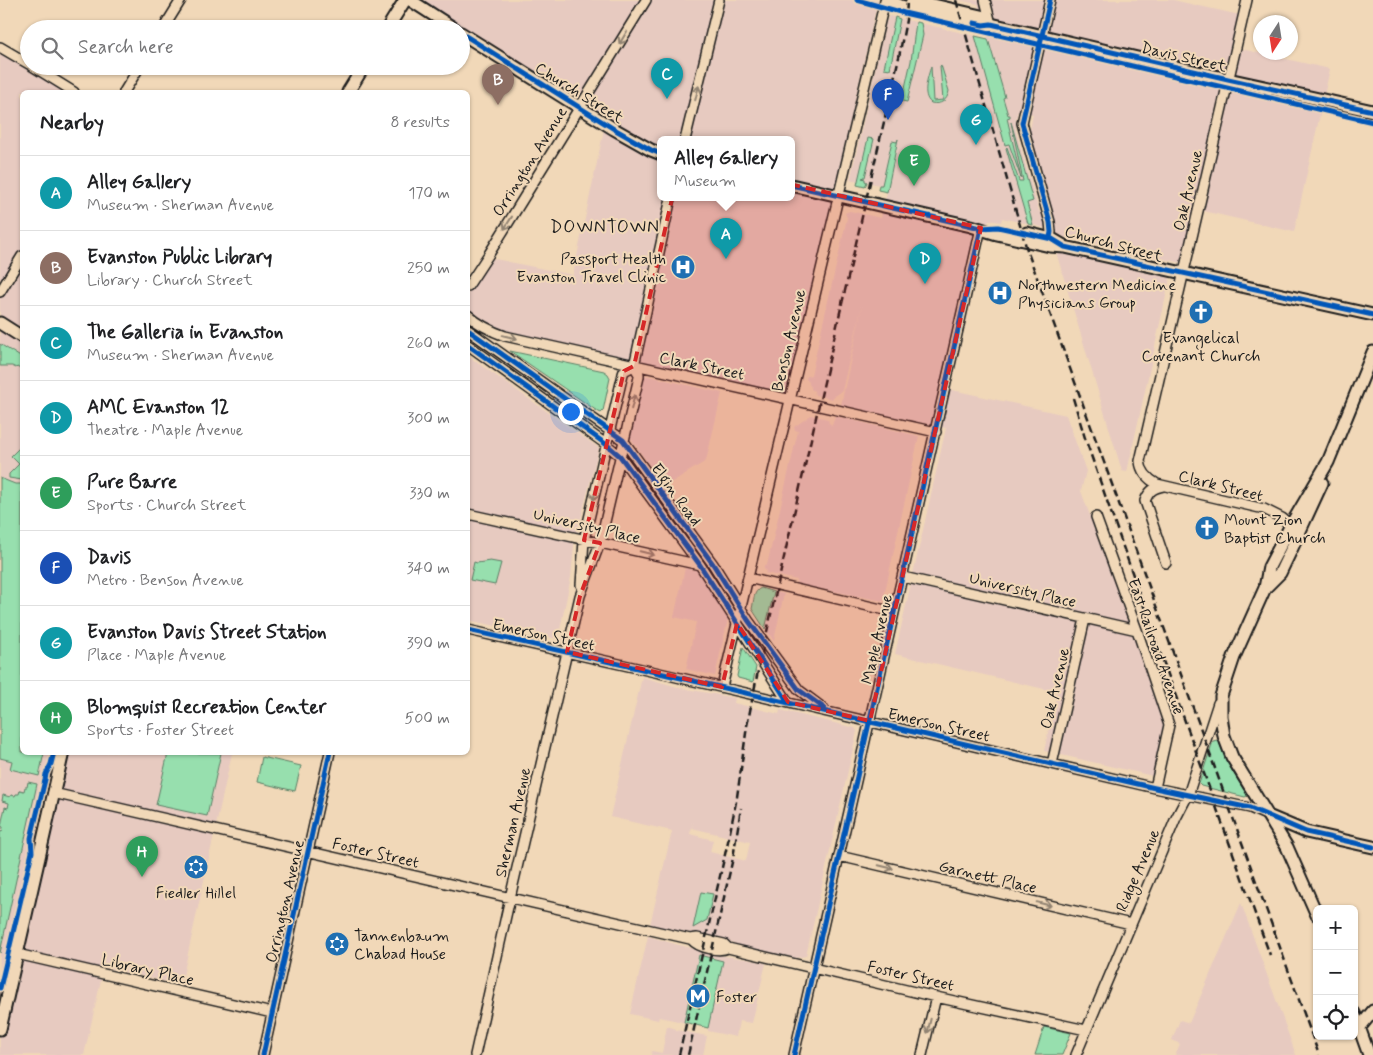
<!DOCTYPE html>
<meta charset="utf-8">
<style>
:root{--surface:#fff;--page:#f2f2f2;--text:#202124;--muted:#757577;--line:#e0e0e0;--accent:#ea580c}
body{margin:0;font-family:Mynerve,sans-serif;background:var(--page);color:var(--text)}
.controls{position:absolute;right:15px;bottom:15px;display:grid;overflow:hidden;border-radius:8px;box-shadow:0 1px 4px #0004}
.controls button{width:45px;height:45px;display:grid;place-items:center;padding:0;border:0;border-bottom:1px solid var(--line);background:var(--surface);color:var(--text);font:25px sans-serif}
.compass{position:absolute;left:1253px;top:15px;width:45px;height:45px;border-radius:50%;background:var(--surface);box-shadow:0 1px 4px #0004;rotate:192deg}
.you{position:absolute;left:570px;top:411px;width:18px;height:18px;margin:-12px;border:4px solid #fff;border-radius:50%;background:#1a73e8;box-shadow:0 0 0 8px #1a73e833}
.badge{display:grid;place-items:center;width:32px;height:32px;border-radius:50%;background:var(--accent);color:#fff;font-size:16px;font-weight:700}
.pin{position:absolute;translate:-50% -41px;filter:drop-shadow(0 1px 2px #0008)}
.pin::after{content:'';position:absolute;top:26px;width:18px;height:15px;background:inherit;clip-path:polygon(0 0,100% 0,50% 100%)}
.popup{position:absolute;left:657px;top:136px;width:138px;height:65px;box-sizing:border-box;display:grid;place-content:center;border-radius:8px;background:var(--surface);filter:drop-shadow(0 1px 4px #0005);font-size:16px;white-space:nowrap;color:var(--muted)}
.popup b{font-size:19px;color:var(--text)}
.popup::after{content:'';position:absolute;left:50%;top:100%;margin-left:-10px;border:10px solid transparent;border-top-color:var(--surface)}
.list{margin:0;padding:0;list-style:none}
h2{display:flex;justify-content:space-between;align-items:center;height:65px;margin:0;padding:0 20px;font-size:21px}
h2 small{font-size:16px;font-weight:400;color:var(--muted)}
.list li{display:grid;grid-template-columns:32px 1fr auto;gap:15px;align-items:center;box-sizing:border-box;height:75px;padding:0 20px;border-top:1px solid var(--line)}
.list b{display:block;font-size:19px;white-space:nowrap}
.list p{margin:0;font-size:16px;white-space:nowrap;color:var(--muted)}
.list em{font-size:16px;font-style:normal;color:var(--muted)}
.icon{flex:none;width:28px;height:28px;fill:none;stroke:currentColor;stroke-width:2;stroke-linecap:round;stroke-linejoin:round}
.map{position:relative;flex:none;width:1373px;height:1055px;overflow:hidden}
.search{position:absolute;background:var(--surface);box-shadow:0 1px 4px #0004;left:20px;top:20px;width:450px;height:55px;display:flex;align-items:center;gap:12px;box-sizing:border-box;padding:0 18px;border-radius:28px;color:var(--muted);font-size:19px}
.panel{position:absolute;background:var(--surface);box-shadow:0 1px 4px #0004;left:20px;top:90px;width:450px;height:665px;border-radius:8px}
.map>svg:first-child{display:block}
.built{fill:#e7cac0;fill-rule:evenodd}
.green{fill:#97dfae;stroke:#5a7e65}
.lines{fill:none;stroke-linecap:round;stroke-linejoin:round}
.minor-casing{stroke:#1c1c1c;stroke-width:12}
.major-casing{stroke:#1c1c1c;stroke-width:15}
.minor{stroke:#f1d8b8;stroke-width:9}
.major{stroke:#f1d8b8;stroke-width:11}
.rail{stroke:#1c1c1c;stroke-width:2.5;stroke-dasharray:8 4;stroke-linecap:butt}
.cycleway-casing{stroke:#f1d8b8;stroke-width:8}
.cycleway{stroke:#0057b8;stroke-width:5}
.oneway{stroke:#918372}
.marked{fill:#d62828;fill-opacity:0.2;stroke:#d62828;stroke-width:4;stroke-dasharray:10 6;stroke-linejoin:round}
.labels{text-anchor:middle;stroke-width:4;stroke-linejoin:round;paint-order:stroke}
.street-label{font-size:16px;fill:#1c1c1c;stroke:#f1d8b8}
.poi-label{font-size:16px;fill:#1c1c1c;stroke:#f1d8b8;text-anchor:start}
.neighbourhood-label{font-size:18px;letter-spacing:1px;fill:#1c1c1c;stroke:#f1d8b8}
</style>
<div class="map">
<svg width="1373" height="1055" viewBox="0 0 1373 1055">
<rect width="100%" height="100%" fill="#f1d8b8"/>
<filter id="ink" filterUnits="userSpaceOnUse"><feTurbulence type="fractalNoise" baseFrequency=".02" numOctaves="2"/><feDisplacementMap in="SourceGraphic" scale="10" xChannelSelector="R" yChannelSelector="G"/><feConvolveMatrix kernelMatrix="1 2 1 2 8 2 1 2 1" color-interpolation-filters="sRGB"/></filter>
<g filter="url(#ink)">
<path class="built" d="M 413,0 L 878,0 L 787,396 L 502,332 L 468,312 L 468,282 L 480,256 L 573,275 L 606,120 ZM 661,140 L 791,140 L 791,198 L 661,198 Z
M 958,0 L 1173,0 L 1244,16 L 1237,48 L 1330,69 L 1294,232 L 1199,210 L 1187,264 L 1060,236 L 1057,233 L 1031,140 L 1030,130 L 1033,114 L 1018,111 L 1016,119 L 1016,130 L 1039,211 L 1042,214 L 1046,228 L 1002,218 L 1001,222 L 989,220 L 948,389 L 1066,415 L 1086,471 L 1081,491 L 1165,722 L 1153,776 L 1044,751 L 1057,692 L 895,654 L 946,428 L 841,405 L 862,306 L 842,391 L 839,393 L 837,395 L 834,396 L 832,399 L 815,395 L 814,391 L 811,389 L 811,387 L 809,384 L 809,382 L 806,379 L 807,376 L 811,375 L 847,218 L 845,213 L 850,211 L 881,218 L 887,192 L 878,190 L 879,185 L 867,182 L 865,187 L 857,185 L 858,182 L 850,180 L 886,22 L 889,16 L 946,29 L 947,30 L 950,30 L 988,39 L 978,4 Z
M 0,53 L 64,92 L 22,92 L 22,752 L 232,753 L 181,985 L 104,967 L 84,1055 L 0,1055 Z
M 1056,252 L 1170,278 L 1127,472 L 1122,471 Z
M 468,356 L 599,448 L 574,545 L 571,577 L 558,639 L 468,620 Z
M 644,375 L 722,393 L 706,461 L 664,487 L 630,437 Z
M 811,415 L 828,419 L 829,423 L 832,425 L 835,416 L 919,436 L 883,601 L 796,584 L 797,580 L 765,573 L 766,571 L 764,569 L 764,566 L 767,565 L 798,431 L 795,430 L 794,427 Z
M 685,568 L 700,571 L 728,619 L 715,676 L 686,669 L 696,622 L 674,617 Z
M 763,589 L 784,594 L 774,641 L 757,617 Z
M 642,677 L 681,688 L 735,698 L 734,703 L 779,714 L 780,710 L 855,728 L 857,731 L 806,956 L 795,958 L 738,945 L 729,941 L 650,925 L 672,831 L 610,817 ZM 693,823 L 692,828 L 750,842 L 746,861 L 710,852 L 713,840 L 690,834 Z
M 1241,903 L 1296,1055 L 1175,1055 L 1180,1044 L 1172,1040 L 1180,1020 L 1189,1023 Z
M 648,936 L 675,944 L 724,956 L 746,959 L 766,963 L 752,1023 L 739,1021 L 736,1037 L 708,1031 L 708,1028 L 669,1019 L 659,1017 L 658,1020 L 630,1014 Z
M 667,1026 L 676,1029 L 676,1030 L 682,1031 L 707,1036 L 703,1055 L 651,1055 L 652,1051 L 662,1053 Z"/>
<path class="green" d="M 895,17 L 900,19 L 890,69 L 884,68 Z
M 916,22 L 921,23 L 923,35 L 907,102 L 902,101 L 911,61 Z
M 975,36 L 988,39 L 1005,97 L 1003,98 L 1008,115 L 1010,115 L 1010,117 L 1007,118 L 1021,178 L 1009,144 L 1005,145 Z
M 941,65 L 949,91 C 947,101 941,105 931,103 C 921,95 928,77 931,66 L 933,101 L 943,100 L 940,66 Z
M 1011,122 L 1033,201 L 1027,203 L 1033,225 L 1028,224 L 1006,148 L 1007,147 L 1019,181 L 1023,181 Z
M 868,138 L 874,139 L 865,177 L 862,178 L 865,179 L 865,181 L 867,182 L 865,187 L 857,185 Z
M 898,139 L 887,192 L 878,190 L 879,185 L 882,185 L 892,141 L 897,142 Z
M 0,344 L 22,358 L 22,372 L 21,371 L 22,370 L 17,367 L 16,368 L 12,366 L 0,366 Z
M 510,351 L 604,371 L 608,374 L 610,378 L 603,411 L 601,413 L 597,411 Z
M 19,448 L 22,452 L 22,480 L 9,478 L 9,474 L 19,464 L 11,456 Z
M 0,478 L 15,484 L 22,484 L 22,752 L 44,753 L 39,776 L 10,769 L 12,761 L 0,758 Z
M 490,561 L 501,563 L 495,585 L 470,580 L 474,562 L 477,563 Z
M 761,588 L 774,592 L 765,629 L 752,609 C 754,601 753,591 761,588 Z
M 743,647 L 756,667 L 753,682 L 738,678 L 737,676 Z
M 1217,740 L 1219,742 C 1226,761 1235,777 1247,794 L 1247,796 L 1245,797 L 1201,786 L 1199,784 L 1213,741 Z
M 168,753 L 221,753 L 207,816 L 156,805 Z
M 262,757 L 301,766 L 295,791 L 257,782 Z
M 28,782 L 37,784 L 0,953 L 0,831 L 2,832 L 3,827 L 1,826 L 5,807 L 8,808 L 9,803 L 2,801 L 3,795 L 10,797 L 11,795 L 15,796 L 16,794 L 19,794 L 20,790 L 24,791 L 25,787 L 27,787 Z
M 701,892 L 713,894 L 707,920 L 693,928 Z
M 699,955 L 723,961 L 708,1028 L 684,1022 Z
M 1044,1027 L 1071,1033 L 1062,1055 L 1035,1055 Z"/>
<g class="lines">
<defs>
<path id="minor" d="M 985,0 L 991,24
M 1050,0 L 1022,123 L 1050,222 L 1051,232 L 1050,238
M 1247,0 L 1140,461 C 1141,472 1148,479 1157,484 L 1264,509 L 1282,518 L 1291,525
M 163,29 L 181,0
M 0,47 L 29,64
M 32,66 L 74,92
M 124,92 L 140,66
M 685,140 L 719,0
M 468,286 L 489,254 L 646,0
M 0,292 L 22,256
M 468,315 C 479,325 491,331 505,336 L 936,432
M 468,330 L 623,440 L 713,564 L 748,620 L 799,690 L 823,708
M 468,345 L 607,445 L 620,456 L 700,565 L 788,702
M 1163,486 C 1153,488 1149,491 1145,501 L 1166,563
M 468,514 L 700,565
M 1096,517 L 1137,630 L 1169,725 L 1155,788
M 903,577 L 1137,630
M 748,578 L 894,612
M 581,585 L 584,540 L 623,374 L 624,371 L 634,366
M 468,630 L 655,672 L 1155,788 L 1250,808 L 1268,816
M 722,687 L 885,0
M 1052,764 L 1085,619
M 53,793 L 690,939 L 697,938 L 724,944 L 728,948 L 936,997 L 1086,1030
M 839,856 L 1131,924
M 692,940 C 699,948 719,952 728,948
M 17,954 L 272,1013
M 263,1055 L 330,752
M 475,1055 L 510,898 L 580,596 L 600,543 L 639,377 L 639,374 L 634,366 L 671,198
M 794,1055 L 981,228
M 922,1055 L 936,997
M 1076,1055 L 1176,818 L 1188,795 L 1218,703"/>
<path id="major" d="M 410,0 L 455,29
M 887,0 L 901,6 L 983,25 L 991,24 L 1228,79 L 1373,111
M 912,0 L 985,17 L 991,24
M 387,29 L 405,0
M 461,33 L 614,129 L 651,150 L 661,154
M 348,92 L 364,66
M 791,185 L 971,226 L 997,234 L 1050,246 L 1065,247 L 1373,315
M 1027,233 L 1052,239 L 1064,246
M 0,323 L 22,337
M 1265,588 L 1280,573 L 1292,548 L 1322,483
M 1268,816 L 1306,832 L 1373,847
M 1317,915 L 1287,847 L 1232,757 L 1224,736 L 1221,716 L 1221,696 L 1234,657 L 1265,588 L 1269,567 L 1291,525 L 1328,462 L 1373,352
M 1354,1013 L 1369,1055
M 1360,1027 L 1373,1011
M 0,1029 L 63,752"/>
</defs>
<use href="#minor" class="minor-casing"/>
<use href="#major" class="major-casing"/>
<use href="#minor" class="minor"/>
<use href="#major" class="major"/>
<path class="rail" d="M 956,0 L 1027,250 L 1319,1055
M 1073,398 L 1085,438 L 1162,658 L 1270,955
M 679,1055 L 729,837 L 737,797 L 747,726 L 758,671 L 838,321 L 899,57 L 906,20 L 907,0
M 688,1055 L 733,858 L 741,808"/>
<defs>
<path id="cycleway" d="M 857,0 L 904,13 L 1373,122
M 1050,0 L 1022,123 L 1050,222 L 1051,232 L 1050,238
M 974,23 L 983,25 L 991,24 L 1228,79 L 1373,111
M 461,33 L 614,129 L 651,150 L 661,154
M 791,185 L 981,228 L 998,227 L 1052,239 L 1065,247 L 1373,315
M 468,330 L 623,440 L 713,564 L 748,620 L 799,690 L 824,708
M 468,345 L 607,445 L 620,456 L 700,565 L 788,702
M 468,630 L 655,672 L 1155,788 L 1250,808 L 1306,832 L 1373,847
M 0,988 L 32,852 L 31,838 L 45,780 L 46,774 L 51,764 L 54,752
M 263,1055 L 330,752
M 794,1055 L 981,228"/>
</defs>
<use href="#cycleway" class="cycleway-casing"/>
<use href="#cycleway" class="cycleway"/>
</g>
<defs><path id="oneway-shaft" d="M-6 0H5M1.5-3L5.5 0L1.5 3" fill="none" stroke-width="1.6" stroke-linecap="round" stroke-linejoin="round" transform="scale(1.25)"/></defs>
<g class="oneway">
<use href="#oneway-shaft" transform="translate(623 38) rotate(121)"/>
<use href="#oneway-shaft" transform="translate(697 93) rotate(-76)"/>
<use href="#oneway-shaft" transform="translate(508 223) rotate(122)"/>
<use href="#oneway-shaft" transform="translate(510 337) rotate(14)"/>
<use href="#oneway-shaft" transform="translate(633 402) rotate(-76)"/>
<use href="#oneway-shaft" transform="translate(595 493) rotate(104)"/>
<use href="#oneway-shaft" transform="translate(647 553) rotate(13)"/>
<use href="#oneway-shaft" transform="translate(886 867) rotate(13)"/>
<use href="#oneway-shaft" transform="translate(1044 904) rotate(13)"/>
<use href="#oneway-shaft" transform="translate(929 1026) rotate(103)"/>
</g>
</g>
<path class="marked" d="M 681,159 L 981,228 L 870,721 L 788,702 L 737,623 L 722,687 L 567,652 L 580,596 L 600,543 L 584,540 L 624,371 L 634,366 Z"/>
<defs>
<symbol id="hospital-disc" viewBox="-11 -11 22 22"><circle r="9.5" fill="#1f6fb2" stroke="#f1d8b8"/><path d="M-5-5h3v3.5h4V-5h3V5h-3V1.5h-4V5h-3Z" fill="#fff"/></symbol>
<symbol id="church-disc" viewBox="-11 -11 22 22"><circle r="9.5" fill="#1f6fb2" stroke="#f1d8b8"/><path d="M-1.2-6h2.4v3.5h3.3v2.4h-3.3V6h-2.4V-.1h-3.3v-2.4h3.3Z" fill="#fff"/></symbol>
<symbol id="synagogue-disc" viewBox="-11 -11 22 22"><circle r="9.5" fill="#1f6fb2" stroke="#f1d8b8"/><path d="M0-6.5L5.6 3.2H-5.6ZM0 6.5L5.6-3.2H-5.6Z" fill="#fff"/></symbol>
<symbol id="metro-disc" viewBox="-11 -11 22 22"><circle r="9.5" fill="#1f6fb2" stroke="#f1d8b8"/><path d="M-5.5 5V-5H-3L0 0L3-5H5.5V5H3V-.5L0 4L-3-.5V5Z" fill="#fff"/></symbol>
</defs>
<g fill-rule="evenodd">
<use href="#hospital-disc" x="669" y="253" width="28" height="28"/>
<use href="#hospital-disc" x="986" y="279" width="28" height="28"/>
<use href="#church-disc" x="1187" y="298" width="28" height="28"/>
<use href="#church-disc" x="1193" y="514" width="28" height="28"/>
<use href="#synagogue-disc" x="182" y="853" width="28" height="28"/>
<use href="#synagogue-disc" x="323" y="930" width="28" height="28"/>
<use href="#metro-disc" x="684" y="982" width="28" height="28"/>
</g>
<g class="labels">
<g class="street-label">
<text transform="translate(1184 56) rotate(13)" y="6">Davis Street</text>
<text transform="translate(580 92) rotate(32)" y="6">Church Street</text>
<text transform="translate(529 161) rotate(-58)" y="6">Orrington Avenue</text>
<text transform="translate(1187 190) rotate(-77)" y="6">Oak Avenue</text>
<text transform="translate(1114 243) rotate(15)" y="6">Church Street</text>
<text transform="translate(788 340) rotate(-77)" y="6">Benson Avenue</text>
<text transform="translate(702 365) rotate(12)" y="6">Clark Street</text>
<text transform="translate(1221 485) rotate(14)" y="6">Clark Street</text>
<text transform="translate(677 494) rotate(54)" y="6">Elgin Road</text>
<text transform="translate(587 525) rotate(13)" y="6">University Place</text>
<text transform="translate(1023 589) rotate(13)" y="6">University Place</text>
<text transform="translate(544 634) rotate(12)" y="6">Emerson Street</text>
<text transform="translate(876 639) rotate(-77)" y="6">Maple Avenue</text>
<text transform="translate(1157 646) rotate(71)" y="6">East Railroad Avenue</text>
<text transform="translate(1054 688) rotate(-77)" y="6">Oak Avenue</text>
<text transform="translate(939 724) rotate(13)" y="6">Emerson Street</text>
<text transform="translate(512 822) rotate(-77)" y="6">Sherman Avenue</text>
<text transform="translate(376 852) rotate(13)" y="6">Foster Street</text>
<text transform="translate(1137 870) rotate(-67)" y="6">Ridge Avenue</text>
<text transform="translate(988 876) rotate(13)" y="6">Garnett Place</text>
<text transform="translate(284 901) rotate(-77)" y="6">Orrington Avenue</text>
<text transform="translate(148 969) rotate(13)" y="6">Library Place</text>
<text transform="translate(911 975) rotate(13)" y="6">Foster Street</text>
</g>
<g class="poi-label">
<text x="666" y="264" text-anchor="end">Passport Health<tspan x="666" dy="18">Evanston Travel Clinic</tspan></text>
<text x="1018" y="290">Northwestern Medicine<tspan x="1018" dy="18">Physicians Group</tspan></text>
<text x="1201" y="343" text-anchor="middle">Evangelical<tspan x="1201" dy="18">Covenant Church</tspan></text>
<text x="1224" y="525">Mount Zion<tspan x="1224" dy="18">Baptist Church</tspan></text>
<text x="196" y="898" text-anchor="middle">Fiedler Hillel</text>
<text x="354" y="941">Tannenbaum<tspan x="354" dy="18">Chabad House</tspan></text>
<text x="716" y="1002">Foster</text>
</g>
<g class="neighbourhood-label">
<text x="605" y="232">DOWNTOWN</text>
</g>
</g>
</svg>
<div class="controls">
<button>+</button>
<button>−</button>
<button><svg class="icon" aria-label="locate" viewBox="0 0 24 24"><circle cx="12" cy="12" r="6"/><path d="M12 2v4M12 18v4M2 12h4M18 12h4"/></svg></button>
</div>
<svg class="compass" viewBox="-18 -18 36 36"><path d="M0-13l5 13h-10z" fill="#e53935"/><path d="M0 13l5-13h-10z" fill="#757577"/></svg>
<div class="you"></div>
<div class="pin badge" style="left:726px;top:259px;background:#0f9aa8">A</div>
<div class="popup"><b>Alley Gallery</b>Museum</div>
<div class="pin badge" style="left:498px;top:105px;background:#8d6e63">B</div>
<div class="pin badge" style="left:667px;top:99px;background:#0f9aa8">C</div>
<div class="pin badge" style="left:925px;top:284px;background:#0f9aa8">D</div>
<div class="pin badge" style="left:914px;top:186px;background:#2e9e5b">E</div>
<div class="pin badge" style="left:888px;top:120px;background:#1a4fb4">F</div>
<div class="pin badge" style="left:976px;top:145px;background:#0f9aa8">G</div>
<div class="pin badge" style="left:142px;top:877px;background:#2e9e5b">H</div>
<div class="search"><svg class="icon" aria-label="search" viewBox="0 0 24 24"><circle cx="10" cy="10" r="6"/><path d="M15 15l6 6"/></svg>Search here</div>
<section class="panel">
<h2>Nearby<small>8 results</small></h2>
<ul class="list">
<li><span class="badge" style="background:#0f9aa8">A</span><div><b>Alley Gallery</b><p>Museum · Sherman Avenue</p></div><em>170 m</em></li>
<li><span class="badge" style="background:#8d6e63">B</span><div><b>Evanston Public Library</b><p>Library · Church Street</p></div><em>250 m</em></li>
<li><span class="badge" style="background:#0f9aa8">C</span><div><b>The Galleria in Evanston</b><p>Museum · Sherman Avenue</p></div><em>260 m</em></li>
<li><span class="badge" style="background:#0f9aa8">D</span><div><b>AMC Evanston 12</b><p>Theatre · Maple Avenue</p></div><em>300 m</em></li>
<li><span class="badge" style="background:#2e9e5b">E</span><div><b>Pure Barre</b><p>Sports · Church Street</p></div><em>330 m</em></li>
<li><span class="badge" style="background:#1a4fb4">F</span><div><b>Davis</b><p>Metro · Benson Avenue</p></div><em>340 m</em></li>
<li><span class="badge" style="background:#0f9aa8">G</span><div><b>Evanston Davis Street Station</b><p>Place · Maple Avenue</p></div><em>390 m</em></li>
<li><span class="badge" style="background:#2e9e5b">H</span><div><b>Blomquist Recreation Center</b><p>Sports · Foster Street</p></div><em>500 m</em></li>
</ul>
</section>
</div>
